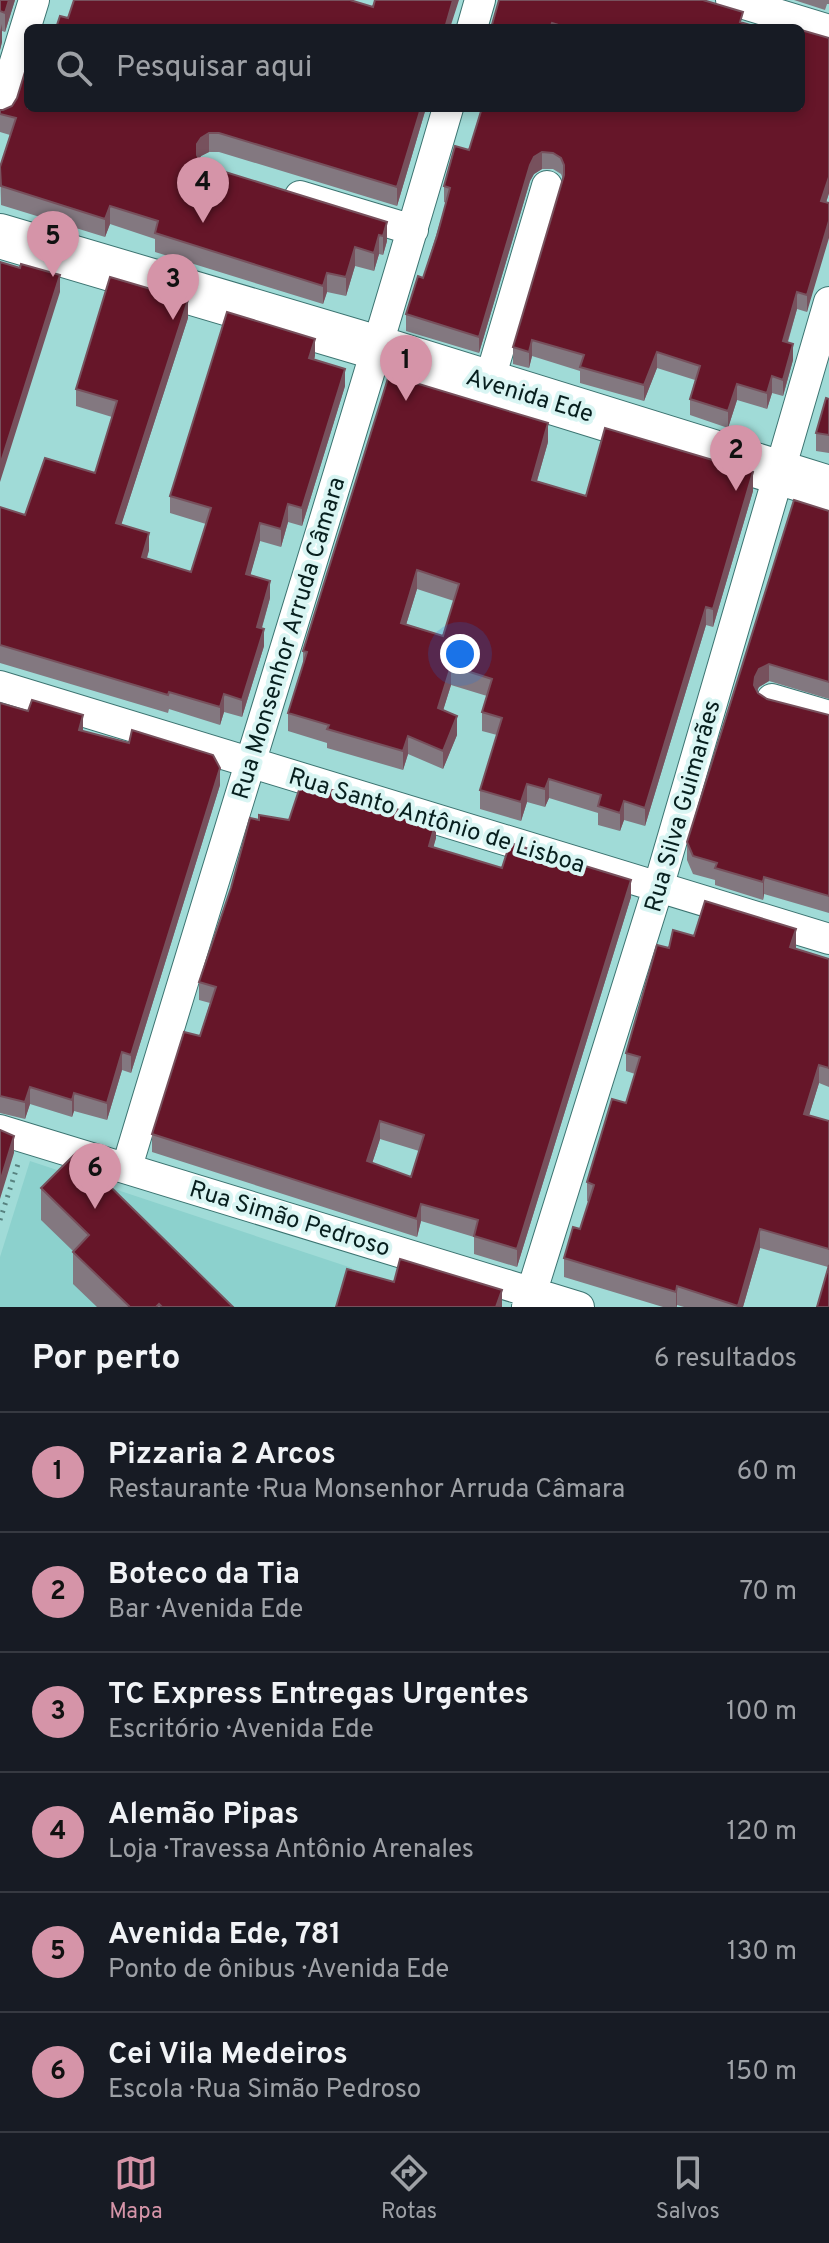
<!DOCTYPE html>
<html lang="pt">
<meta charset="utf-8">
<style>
:root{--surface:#171b24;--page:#242831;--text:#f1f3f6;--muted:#9ea1a6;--line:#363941;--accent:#d594a8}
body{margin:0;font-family:Overpass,sans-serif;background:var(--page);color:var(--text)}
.you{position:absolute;left:460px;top:654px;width:28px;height:28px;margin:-20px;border:6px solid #fff;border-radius:50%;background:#1a73e8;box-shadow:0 0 0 12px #1a73e833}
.badge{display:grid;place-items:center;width:52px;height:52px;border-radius:50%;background:var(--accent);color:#111;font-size:26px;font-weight:700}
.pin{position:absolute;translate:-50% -66px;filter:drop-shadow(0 2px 4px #0008)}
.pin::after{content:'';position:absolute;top:42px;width:28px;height:24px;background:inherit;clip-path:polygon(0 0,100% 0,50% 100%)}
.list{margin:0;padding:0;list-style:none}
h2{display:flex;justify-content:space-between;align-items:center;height:104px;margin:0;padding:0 32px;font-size:34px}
h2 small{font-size:26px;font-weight:400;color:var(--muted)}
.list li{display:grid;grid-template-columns:52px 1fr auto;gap:24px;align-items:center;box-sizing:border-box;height:120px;padding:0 32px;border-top:2px solid var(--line)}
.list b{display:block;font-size:30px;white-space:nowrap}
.list p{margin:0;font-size:26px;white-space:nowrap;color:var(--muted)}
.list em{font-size:26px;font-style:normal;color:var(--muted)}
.icon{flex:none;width:44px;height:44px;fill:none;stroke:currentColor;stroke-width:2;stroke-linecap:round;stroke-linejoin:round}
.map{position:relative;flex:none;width:829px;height:1307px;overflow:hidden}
.search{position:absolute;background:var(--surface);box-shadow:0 4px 12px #0003;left:24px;right:24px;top:24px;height:88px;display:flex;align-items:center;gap:20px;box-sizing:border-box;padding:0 28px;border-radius:12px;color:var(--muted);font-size:30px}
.sheet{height:824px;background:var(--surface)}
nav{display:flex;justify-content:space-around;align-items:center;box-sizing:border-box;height:112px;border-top:2px solid var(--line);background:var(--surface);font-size:22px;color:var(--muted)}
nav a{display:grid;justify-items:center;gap:4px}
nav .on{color:var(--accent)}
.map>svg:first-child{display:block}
.built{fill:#8cd1cd}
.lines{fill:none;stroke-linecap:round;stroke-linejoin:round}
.street-casing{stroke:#3c7471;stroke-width:32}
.secondary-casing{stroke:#3c7471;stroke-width:46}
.path{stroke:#588380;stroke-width:5;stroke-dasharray:2 6;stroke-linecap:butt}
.street{stroke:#fff;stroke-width:30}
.secondary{stroke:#fff;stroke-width:44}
.wall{fill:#837880;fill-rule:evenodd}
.shaded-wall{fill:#77515d}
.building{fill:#661629;stroke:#77515d;stroke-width:2;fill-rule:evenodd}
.labels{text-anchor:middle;stroke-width:8;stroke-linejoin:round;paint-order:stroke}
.street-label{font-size:24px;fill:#071f1e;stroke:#d9f5f3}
</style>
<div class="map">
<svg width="829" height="1307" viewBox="0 0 829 1307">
<rect width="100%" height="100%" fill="#a0dbd7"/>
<path class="built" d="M 30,1161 L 352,1268 L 340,1307 L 0,1307 L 0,1257 Z"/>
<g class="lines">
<defs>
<path id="street" d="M 731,0 L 829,30
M 472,28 L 480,0
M 0,111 L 34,0
M 300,196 L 413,230
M 489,382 L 547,186
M 0,686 L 829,939
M 772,699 L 829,716
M 0,1130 L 579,1307
M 127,1167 C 233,814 345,462 448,108
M 527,1307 L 658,888 L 829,302"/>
<path id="secondary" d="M 0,236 L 378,348 L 829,488"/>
</defs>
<use href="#street" class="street-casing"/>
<use href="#secondary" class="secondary-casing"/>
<path class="path" d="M 0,1220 L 18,1164"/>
<use href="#street" class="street"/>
<use href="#secondary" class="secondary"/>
</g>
<path class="wall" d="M 0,0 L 15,0 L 5,32 L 2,31 L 2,42 L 0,50 Z
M 499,0 L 743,23 L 760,28 L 491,28 Z
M 794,0 L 829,0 L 829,4 L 827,4 L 825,10 Z
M 829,38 L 829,193 L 826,203 L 807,312 L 797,309 L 788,342 L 793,360 L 783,396 L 772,393 L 767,409 L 737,400 L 728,428 L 690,415 L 690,399 L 695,380 L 657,368 L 644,401 L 580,383 L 580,371 L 532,356 L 529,368 L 513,364 L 513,347 L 563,179 L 561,174 L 553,169 L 542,169 L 534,174 L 530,181 L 479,353 L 406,331 L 406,314 L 423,278 L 446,203 L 444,202 L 444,186 L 469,150 Z
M 28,108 L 426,108 L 397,206 L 219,152 L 209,152 L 201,156 L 199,159 L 201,163 L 209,167 L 387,222 L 387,241 L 383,255 L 379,254 L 374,271 L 355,266 L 346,296 L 327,292 L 323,304 L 155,252 L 155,239 L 110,224 L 105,237 L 1,205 L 0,167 L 10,135 L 0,132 L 0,110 Z
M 188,318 L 121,525 L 149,550 L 147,558 L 191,572 L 206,524 L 170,513 L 170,496 L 315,356 L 314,360 L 345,386 L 302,526 L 288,522 L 281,547 L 260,541 L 250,575 L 270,598 L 262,628 L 264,646 L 242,717 L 224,712 L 220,725 L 169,709 L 168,713 L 0,663 L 0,507 L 25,515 L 95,473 L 112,417 L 76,406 L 76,389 Z
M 829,399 L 829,453 L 816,451 L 816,433 Z
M 548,442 L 537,481 L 586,496 L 753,491 L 713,627 L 706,625 L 645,826 L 624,820 L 620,831 L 598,825 L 598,813 L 549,798 L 545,807 L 527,802 L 521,821 L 480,809 L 480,790 L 497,735 L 482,731 L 482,712 L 487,696 L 451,685 L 443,710 L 457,735 L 443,769 L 408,754 L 403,770 L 327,748 L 327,743 L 288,731 L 288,713 L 303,666 L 303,651 ZM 417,589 L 454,601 L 443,636 L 406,625 Z
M 829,511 L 829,699 L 769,681 L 759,687 L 757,690 L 758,693 L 767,699 L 829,715 L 829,913 L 764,894 L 763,900 L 715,885 L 715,880 L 693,874 L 687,860 L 687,842 Z
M 0,703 L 83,731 L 220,785 L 131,1073 L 122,1070 L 107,1120 L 74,1111 L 72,1117 L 30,1104 L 25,1119 L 0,1113 Z
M 259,820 L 289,820 L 436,838 L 433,847 L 502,868 L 631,897 L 517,1267 L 474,1254 L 474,1237 L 421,1221 L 417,1237 L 152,1152 L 152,1134 L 200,1036 L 210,1003 L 199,1000 L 199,982 ZM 380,1139 L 419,1151 L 411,1177 L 372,1163 Z
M 694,936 L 795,949 L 829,959 L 829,1087 L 819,1083 L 809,1115 L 829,1121 L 829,1307 L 828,1267 L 760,1248 L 743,1307 L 684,1307 L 677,1305 L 677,1307 L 663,1307 L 564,1277 L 564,1258 L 580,1229 L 589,1202 L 587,1201 L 587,1182 L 626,1103 L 635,1074 L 626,1071 L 626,1053 L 669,948 Z
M 41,1188 L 233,1307 L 97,1307 L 73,1284 L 73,1251 L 41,1220 Z"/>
<path class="shaded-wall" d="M 9,0 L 15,0 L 5,32 L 5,13 Z
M 453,0 L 459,0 L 450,28 L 445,28 Z
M 2,24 L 2,42 L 0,50 L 0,32 Z
M 421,108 L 426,108 L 397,206 L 397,187 Z
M 209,133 L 209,152 L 201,156 L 197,163 L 197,144 L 201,138 Z
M 542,152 L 542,169 L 534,174 L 530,181 L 479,353 L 479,337 L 530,165 L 534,157 Z
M 829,177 L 829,193 L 821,218 L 821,201 Z
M 110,206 L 110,224 L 105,237 L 105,219 Z
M 829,221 L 829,238 L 807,312 L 807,295 Z
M 387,222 L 387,241 L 383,255 L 383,236 Z
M 379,235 L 379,254 L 374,271 L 374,253 Z
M 355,247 L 355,266 L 346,296 L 346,277 Z
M 327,273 L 327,292 L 323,304 L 323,286 Z
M 60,275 L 60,292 L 0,482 L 0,465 Z
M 797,292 L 797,309 L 783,357 L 783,341 Z
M 188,300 L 188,318 L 116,541 L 116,523 Z
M 315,339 L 315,356 L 309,375 L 309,358 Z
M 532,340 L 532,356 L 529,368 L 529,352 Z
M 793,344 L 793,360 L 783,396 L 783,380 Z
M 657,352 L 657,368 L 644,401 L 644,385 Z
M 345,369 L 345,386 L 302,526 L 302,508 Z
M 772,376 L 772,393 L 767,409 L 767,393 Z
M 737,384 L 737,400 L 728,428 L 728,411 Z
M 548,423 L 548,442 L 532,498 L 532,480 Z
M 753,472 L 753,491 L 713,627 L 713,609 Z
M 288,504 L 288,522 L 281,547 L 281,529 Z
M 260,523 L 260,541 L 246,591 L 246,574 Z
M 149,533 L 149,550 L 142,574 L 142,557 Z
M 417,570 L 417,589 L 401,641 L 401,623 Z
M 270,581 L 270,598 L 257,644 L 257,627 Z
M 706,607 L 706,625 L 645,826 L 645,808 Z
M 264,629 L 264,646 L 242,717 L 242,700 Z
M 769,664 L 769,681 L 759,687 L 755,695 L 755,677 L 759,669 Z
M 451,666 L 451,685 L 438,727 L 438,708 Z
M 224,694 L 224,712 L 220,725 L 220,707 Z
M 83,715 L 83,733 L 79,730 Z
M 457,716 L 457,735 L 443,769 L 443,751 Z
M 408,736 L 408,754 L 403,770 L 403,751 Z
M 220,768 L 220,785 L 131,1073 L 131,1055 Z
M 549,779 L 549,798 L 545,807 L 545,789 Z
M 527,784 L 527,802 L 521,821 L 521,802 Z
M 624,801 L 624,820 L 620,831 L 620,813 Z
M 436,821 L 436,838 L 429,863 L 429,846 Z
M 764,877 L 764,894 L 763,900 L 763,882 Z
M 631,880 L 631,897 L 517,1267 L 517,1249 Z
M 796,929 L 796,948 L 790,966 L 790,947 Z
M 122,1052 L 122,1070 L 107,1120 L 107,1103 Z
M 819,1065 L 819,1083 L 804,1132 L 804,1114 Z
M 30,1087 L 30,1104 L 25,1119 L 25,1102 Z
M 74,1093 L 74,1111 L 72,1117 L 72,1100 Z
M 380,1121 L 380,1139 L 367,1179 L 367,1161 Z
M 14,1136 L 14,1153 L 0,1199 L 0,1182 Z
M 421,1204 L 421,1221 L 417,1237 L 417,1219 Z
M 760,1229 L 760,1248 L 743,1307 L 738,1307 Z
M 677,1286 L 677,1305 L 676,1307 L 676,1292 Z
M 502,1290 L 502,1307 L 496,1307 Z"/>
<path class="building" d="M 0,0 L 9,0 L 5,13 L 0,11 Z
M 74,0 L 350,0 L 373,7 L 375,0 L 453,0 L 445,28 L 56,28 L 60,16 L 68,18 Z
M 499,0 L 703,0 L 743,12 L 740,22 L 760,28 L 568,28 L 552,23 L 550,28 L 491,28 Z
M 801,30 L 829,38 L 829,177 L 821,201 L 829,203 L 829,221 L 807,295 L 797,292 L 783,341 L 793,344 L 783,380 L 772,376 L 767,393 L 737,384 L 728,411 L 690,399 L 700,366 L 657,352 L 644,385 L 580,367 L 584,355 L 532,340 L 529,352 L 513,347 L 564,175 L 564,165 L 561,158 L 553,153 L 542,152 L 534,157 L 530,165 L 479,337 L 406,314 L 418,276 L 423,278 L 437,236 L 450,188 L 444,186 L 455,146 L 469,150 L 482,108 L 801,108 Z
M 28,62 L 28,108 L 421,108 L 397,187 L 219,133 L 209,133 L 201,138 L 197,144 L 197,155 L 201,163 L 209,167 L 387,222 L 383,236 L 379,235 L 374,253 L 355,247 L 346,277 L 327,273 L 323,286 L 155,233 L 158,221 L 110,206 L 105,219 L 1,186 L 0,167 L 16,118 L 0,114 L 0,110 L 3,110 L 12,106 L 17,98 Z
M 0,262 L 20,268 L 21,264 L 60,275 L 0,465 Z
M 110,277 L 188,300 L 116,523 L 149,533 L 142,557 L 191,572 L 211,508 L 170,496 L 227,312 L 315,339 L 309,358 L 345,369 L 302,508 L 288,504 L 281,529 L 260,523 L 246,574 L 270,581 L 257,627 L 264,629 L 242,700 L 224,694 L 220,707 L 169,692 L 168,695 L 0,645 L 0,507 L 25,515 L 45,458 L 95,473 L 117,401 L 76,389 Z
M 389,375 L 548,423 L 532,480 L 586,496 L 605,428 L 753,472 L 713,609 L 706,607 L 645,808 L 624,801 L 620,813 L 598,806 L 601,795 L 549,779 L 545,789 L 527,784 L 521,802 L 480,790 L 502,718 L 482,712 L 492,679 L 451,666 L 438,708 L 457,716 L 443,751 L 408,736 L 403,751 L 327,729 L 329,725 L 288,713 L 307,652 L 303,651 L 317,606 ZM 417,570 L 459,584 L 443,636 L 401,623 Z
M 826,398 L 829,399 L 829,435 L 816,433 Z
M 794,500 L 829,511 L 829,682 L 769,664 L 759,669 L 755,677 L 754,685 L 758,693 L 767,699 L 829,715 L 829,896 L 764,877 L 763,882 L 715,868 L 717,863 L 693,856 L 687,842 Z
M 32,700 L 83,715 L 79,730 L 129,743 L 132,730 L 213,755 L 220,768 L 131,1055 L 122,1052 L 107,1103 L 74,1093 L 72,1100 L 30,1087 L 25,1102 L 0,1096 L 0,703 L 28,711 Z
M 302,781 L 436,821 L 429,846 L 502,868 L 510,843 L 631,880 L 517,1249 L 474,1236 L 478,1220 L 421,1204 L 417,1219 L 152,1134 L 184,1032 L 200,1036 L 216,987 L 199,982 L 231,888 L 250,818 L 259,820 L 259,815 L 289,820 ZM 380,1121 L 424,1135 L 411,1177 L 367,1161 Z
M 705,901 L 796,929 L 790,947 L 829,959 L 829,1068 L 819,1065 L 804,1114 L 829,1121 L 829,1249 L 760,1229 L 738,1306 L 677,1286 L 676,1292 L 564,1258 L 573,1227 L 580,1229 L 594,1185 L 587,1182 L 612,1099 L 626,1103 L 640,1057 L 626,1053 L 657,945 L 669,948 L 673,930 L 694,936 Z
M 0,1130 L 14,1136 L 0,1182 Z
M 76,1153 L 233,1307 L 162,1307 L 159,1304 L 156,1307 L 130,1307 L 73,1252 L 89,1235 L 41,1188 Z
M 400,1259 L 502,1290 L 496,1307 L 336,1307 L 347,1269 L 394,1282 Z
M 829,1265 L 829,1307 L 817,1307 Z"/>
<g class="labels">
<g class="street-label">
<text transform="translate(530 395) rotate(17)" y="8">Avenida Ede</text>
<text transform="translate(288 638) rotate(-73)" y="8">Rua Monsenhor Arruda Câmara</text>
<text transform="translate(682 806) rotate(-74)" y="8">Rua Silva Guimarães</text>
<text transform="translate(437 820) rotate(17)" y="8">Rua Santo Antônio de Lisboa</text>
<text transform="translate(290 1218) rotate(17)" y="8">Rua Simão Pedroso</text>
</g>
</g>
</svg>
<div class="you"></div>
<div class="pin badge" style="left:406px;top:401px">1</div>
<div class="pin badge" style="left:736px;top:491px">2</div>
<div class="pin badge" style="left:173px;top:320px">3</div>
<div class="pin badge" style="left:203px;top:223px">4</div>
<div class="pin badge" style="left:53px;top:277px">5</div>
<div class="pin badge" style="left:95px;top:1209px">6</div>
<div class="search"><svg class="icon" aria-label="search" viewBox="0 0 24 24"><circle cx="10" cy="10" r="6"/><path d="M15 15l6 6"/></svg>Pesquisar aqui</div>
</div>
<section class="sheet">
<h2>Por perto<small>6 resultados</small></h2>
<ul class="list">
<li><span class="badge">1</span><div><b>Pizzaria 2 Arcos</b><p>Restaurante · Rua Monsenhor Arruda Câmara</p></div><em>60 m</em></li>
<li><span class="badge">2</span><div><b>Boteco da Tia</b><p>Bar · Avenida Ede</p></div><em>70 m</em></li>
<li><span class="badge">3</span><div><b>TC Express Entregas Urgentes</b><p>Escritório · Avenida Ede</p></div><em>100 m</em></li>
<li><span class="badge">4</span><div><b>Alemão Pipas</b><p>Loja · Travessa Antônio Arenales</p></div><em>120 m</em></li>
<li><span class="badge">5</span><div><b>Avenida Ede, 781</b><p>Ponto de ônibus · Avenida Ede</p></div><em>130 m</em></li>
<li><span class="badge">6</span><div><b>Cei Vila Medeiros</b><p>Escola · Rua Simão Pedroso</p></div><em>150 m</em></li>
</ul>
</section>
<nav>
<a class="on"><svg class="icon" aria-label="map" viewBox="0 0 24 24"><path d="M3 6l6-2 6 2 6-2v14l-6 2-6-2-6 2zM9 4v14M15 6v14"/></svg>Mapa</a>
<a><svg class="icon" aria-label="directions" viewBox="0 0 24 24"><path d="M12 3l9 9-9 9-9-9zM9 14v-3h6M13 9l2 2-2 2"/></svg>Rotas</a>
<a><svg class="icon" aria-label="saved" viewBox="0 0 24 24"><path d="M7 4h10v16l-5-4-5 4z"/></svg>Salvos</a>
</nav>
